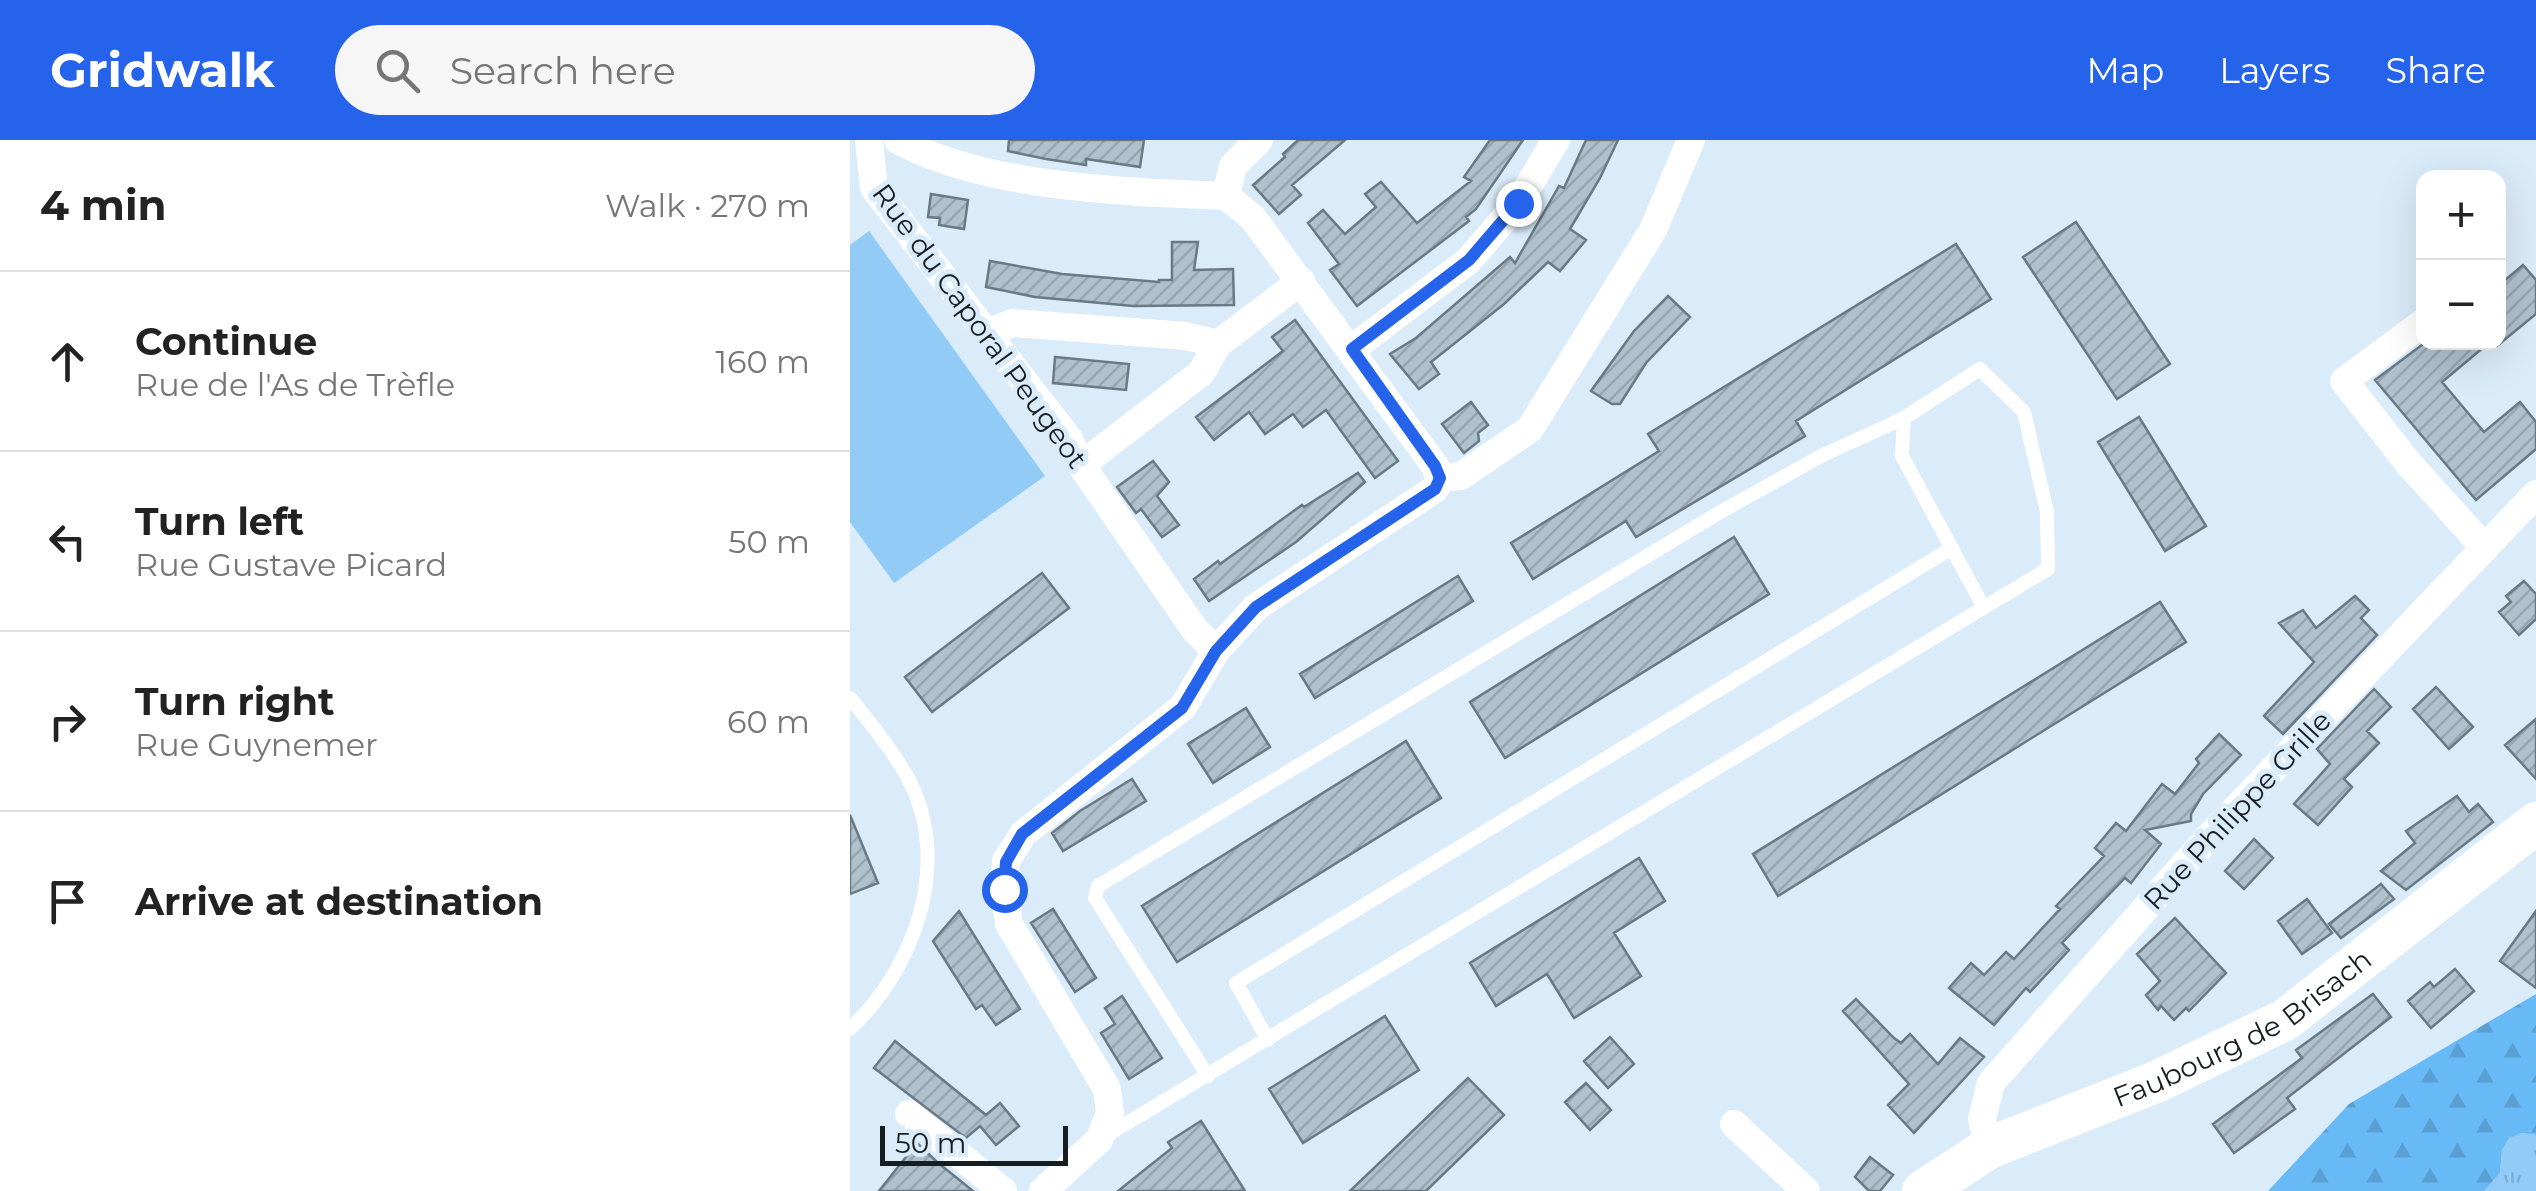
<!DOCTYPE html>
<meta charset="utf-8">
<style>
:root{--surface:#fff;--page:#f6f6f6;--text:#222;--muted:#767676;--line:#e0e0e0;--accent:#2563eb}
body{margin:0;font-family:Montserrat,sans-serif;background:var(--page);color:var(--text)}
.controls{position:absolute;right:30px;top:30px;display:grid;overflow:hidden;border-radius:20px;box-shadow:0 10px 40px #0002}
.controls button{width:90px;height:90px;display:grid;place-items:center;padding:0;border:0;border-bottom:2px solid var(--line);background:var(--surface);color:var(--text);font:50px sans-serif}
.scale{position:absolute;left:30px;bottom:25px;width:188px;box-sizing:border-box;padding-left:10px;border:5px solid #171e22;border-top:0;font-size:28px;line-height:35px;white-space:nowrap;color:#171e22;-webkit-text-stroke:8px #daebf9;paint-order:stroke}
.stop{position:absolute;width:30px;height:30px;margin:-22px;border:8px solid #2563eb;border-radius:50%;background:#fff}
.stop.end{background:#2563eb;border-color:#fff;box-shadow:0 2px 10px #0008}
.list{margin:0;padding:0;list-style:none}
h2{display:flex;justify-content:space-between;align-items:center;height:130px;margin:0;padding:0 40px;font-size:42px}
h2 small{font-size:32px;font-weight:400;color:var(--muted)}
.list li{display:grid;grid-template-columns:65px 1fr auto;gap:30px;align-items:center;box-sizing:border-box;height:180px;padding:0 40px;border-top:2px solid var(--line)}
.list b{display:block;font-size:38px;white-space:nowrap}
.list p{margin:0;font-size:32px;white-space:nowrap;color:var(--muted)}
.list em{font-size:32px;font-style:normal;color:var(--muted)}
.icon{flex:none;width:55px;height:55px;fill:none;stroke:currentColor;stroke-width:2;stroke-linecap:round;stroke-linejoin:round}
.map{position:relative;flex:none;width:1686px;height:1051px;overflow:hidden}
header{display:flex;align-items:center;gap:60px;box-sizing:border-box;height:140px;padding:0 50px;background:var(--accent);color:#fff}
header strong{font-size:48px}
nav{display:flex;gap:55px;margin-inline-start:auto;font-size:35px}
.search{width:700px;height:90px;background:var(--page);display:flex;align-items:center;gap:25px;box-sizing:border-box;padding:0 35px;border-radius:55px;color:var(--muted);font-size:38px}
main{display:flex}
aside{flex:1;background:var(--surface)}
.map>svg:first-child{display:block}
.grass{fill:url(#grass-tufts)}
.forest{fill:url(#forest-firs)}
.park{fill:#91cbf6}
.building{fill:url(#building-hatch);stroke:#697985;stroke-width:2.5}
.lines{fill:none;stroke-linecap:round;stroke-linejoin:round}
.lane{stroke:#fff;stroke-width:14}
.street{stroke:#fff;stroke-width:28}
.primary{stroke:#fff;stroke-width:42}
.route{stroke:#2563eb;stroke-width:12}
.labels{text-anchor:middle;stroke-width:10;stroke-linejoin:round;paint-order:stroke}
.street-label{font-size:28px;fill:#171e22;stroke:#daebf9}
</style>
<header>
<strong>Gridwalk</strong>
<div class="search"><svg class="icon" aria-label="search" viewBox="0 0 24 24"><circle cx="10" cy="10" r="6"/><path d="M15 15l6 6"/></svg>Search here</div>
<nav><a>Map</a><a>Layers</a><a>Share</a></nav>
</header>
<main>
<aside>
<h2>4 min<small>Walk · 270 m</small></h2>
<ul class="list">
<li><svg class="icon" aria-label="ahead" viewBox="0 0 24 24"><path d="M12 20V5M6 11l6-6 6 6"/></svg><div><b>Continue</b><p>Rue de l'As de Trèfle</p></div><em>160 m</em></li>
<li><svg class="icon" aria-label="left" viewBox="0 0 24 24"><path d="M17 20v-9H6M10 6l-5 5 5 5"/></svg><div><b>Turn left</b><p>Rue Gustave Picard</p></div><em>50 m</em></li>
<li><svg class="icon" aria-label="right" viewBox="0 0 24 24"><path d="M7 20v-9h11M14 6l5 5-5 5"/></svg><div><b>Turn right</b><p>Rue Guynemer</p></div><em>60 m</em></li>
<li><svg class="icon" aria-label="arrive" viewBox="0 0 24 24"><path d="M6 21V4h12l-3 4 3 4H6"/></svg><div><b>Arrive at destination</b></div></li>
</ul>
</aside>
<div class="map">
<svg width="1686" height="1051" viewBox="0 0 1686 1051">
<defs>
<pattern id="grass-tufts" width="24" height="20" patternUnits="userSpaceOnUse" patternTransform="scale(2.5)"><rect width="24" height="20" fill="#91cbf6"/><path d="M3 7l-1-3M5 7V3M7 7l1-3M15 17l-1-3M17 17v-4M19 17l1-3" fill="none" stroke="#7caed3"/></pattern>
<pattern id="forest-firs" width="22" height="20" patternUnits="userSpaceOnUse" patternTransform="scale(2.5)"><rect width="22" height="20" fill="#67baf5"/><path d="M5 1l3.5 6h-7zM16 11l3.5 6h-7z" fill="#599fd2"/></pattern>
<pattern id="building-hatch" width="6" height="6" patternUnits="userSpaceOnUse" patternTransform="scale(2.5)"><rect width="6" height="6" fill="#b0c1ce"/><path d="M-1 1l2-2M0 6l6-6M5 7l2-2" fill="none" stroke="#97a5b1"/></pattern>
</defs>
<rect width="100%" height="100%" fill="#daebf9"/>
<path class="grass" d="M 1672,993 L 1686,995 L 1686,1051 L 1634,1051 L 1650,1033 L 1652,1010 L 1659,997 Z"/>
<path class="forest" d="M 1686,854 L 1686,995 L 1672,993 L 1659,998 L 1652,1010 L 1650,1033 L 1634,1051 L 1418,1051 L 1499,964 Z"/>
<path class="park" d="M 19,91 L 195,336 L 44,443 L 0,382 L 0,105 Z"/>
<path class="building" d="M 159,0 L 294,0 L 290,27 L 236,19 L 236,25 L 196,19 L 158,11 Z
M 448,0 L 495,0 L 442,45 L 451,55 L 429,74 L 403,45 L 435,17 L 433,14 Z
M 640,0 L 673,0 L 626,69 L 616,77 L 619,81 L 507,166 L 480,130 L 489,124 L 458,83 L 473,70 L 495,94 L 526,67 L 515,54 L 531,42 L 567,83 L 621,41 L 614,37 Z
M 736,0 L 768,0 L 750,38 L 720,89 L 736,100 L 710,131 L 698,122 L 654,164 L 581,222 L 589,234 L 569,249 L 540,214 L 566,198 L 660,117 L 665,123 L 709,46 L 714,48 Z
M 81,54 L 118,60 L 114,89 L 89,85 L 90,78 L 78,77 Z
M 1226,82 L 1320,224 L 1267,259 L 1173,117 Z
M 322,102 L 348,102 L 344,130 L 383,129 L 384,165 L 283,166 L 185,157 L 136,147 L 140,121 L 212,134 L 309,142 L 309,140 L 322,140 Z
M 1106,104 L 1141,159 L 946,281 L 955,296 L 786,397 L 776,381 L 683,439 L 661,403 L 809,311 L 798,294 Z
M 1673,125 L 1686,140 L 1686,174 L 1648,205 L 1648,146 Z
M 818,156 L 840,177 L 796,223 L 770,264 L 762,264 L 741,251 L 784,191 Z
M 445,180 L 548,321 L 525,338 L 476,270 L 453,287 L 443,274 L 415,294 L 399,272 L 364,300 L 346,277 L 433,211 L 422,197 Z
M 1576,202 L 1640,202 L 1592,242 L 1634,292 L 1670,262 L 1686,282 L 1686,309 L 1626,360 L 1525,240 Z
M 205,217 L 279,224 L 276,250 L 203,243 Z
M 621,262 L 638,285 L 628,293 L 629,301 L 614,313 L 592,284 Z
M 1289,277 L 1356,386 L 1315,411 L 1248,302 Z
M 303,321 L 319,342 L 307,356 L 329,385 L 312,397 L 291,369 L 286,373 L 267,347 Z
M 508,333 L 515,342 L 446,402 L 359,461 L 344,439 L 368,421 L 370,424 L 452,365 L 454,367 Z
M 884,397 L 919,454 L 655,618 L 620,562 Z
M 192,433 L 219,468 L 82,572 L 55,537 Z
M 608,436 L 623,461 L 465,558 L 450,534 Z
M 1674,441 L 1686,454 L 1686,479 L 1669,495 L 1649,472 L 1661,462 L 1656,456 Z
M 1505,456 L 1519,470 L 1511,478 L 1527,495 L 1433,594 L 1414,576 L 1464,522 L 1429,483 L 1453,470 L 1466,488 Z
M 1310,462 L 1336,502 L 928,756 L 903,714 Z
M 1586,547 L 1623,587 L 1599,609 L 1563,569 Z
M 1524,549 L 1541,567 L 1517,591 L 1529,603 L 1494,639 L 1502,647 L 1468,685 L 1444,664 L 1480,624 L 1467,609 Z
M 396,568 L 420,607 L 363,643 L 338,604 Z
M 1686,579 L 1686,639 L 1655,605 Z
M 1369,594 L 1391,615 L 1353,654 L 1341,674 L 1341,681 L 1295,690 L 1311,704 L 1281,743 L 1275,738 L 1212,803 L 1219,810 L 1180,852 L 1176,848 L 1144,885 L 1099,848 L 1121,823 L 1134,835 L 1156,812 L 1164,819 L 1210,769 L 1206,766 L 1254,716 L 1245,708 L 1266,683 L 1276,691 L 1312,644 L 1325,654 L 1349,623 L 1346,619 Z
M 556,601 L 591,658 L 327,822 L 292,766 Z
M 282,639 L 296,661 L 213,711 L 202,693 L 230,671 Z
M 1607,656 L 1619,672 L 1628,664 L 1643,682 L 1556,750 L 1531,731 L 1565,703 L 1556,691 Z
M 0,675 L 28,743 L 0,754 Z
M 1404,699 L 1423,718 L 1394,749 L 1375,731 Z
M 789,718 L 815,761 L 764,793 L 791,836 L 724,878 L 697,834 L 646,866 L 620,823 Z
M 1531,744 L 1544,759 L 1491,798 L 1479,784 Z
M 1457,759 L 1482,793 L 1452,814 L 1428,781 Z
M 203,769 L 246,838 L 225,852 L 181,783 Z
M 109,771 L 170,869 L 146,885 L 132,865 L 126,869 L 83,801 Z
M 1686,771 L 1686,848 L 1650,821 Z
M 1325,778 L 1376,833 L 1339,871 L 1336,868 L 1324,880 L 1311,866 L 1308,870 L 1296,855 L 1310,841 L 1287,814 Z
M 1605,829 L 1624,851 L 1581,888 L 1558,861 L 1580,842 L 1584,847 Z
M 1523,854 L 1541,877 L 1437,958 L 1445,969 L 1384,1013 L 1363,984 L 1452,918 L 1446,910 Z
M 272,856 L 312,918 L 279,939 L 251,893 L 265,884 L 255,868 Z
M 1006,859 L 1044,898 L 1051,903 L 1060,894 L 1088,924 L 1110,898 L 1134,917 L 1064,993 L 1038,965 L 1059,944 L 993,871 Z
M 535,876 L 569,930 L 453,1003 L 419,949 Z
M 760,897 L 784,924 L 758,948 L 734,921 Z
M 45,901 L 136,975 L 150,963 L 169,986 L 146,1005 L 130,986 L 116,998 L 24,928 Z
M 618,938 L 654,975 L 576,1051 L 500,1051 Z
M 736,943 L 761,970 L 740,990 L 715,962 Z
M 351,981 L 395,1051 L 268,1051 L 322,1008 L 318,1002 Z
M 67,1003 L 87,1022 L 123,1051 L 29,1051 Z
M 1020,1017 L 1043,1035 L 1030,1051 L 1019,1051 L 1005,1037 Z"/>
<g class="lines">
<path class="lane" d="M 0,558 C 20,582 43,611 58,638 C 103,722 65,828 0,889
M 418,900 L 386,843 L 1102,408
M 358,936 L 245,758 L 248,746 L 872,371 L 971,316 L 1054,278
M 254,997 L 1198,429 L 1197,372 L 1174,272 L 1130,229 L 1054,278 L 1052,316 L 1134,468"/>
<path class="street" d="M 19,0 L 24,48 L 219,299 L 231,325 L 345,490 L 366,511
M 48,0 C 135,48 276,52 376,56
M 376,56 L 403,78 L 585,326 L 590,338
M 376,56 L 383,26 L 409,0
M 1574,182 L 1494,241 L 1559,324 L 1635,408
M 138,192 L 163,183 L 336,196 L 368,204
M 502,209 L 619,120 L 668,63 L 706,0
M 231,325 L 351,233 L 368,204 L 451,141
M 590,338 L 611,336 L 680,289 L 803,90 L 841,0
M 59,974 L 153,1051
M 884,984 L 956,1051
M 1139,1008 L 1132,979 L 1141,943 L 1357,699 L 1686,354
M 193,1051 L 249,1000 L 260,973 L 257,949 L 159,784 L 154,749 L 156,721 L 173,694 L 333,567 L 366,511 L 406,467 L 585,349 L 590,338"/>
<path class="primary" id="s1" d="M 1073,1051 L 1139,1008 L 1306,942 L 1435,880 L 1686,683"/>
</g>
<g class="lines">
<path class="route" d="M 154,749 L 156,722 L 172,694 L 332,568 L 366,511 L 406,467 L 585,349 L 590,338 L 585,326 L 502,209 L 619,120 L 668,63"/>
</g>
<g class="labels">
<g class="street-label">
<text transform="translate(130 186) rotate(54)" y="10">Rue du Caporal Peugeot</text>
<text transform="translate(1387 670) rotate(-47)" y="10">Rue Philippe Grille</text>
<text dy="10" stroke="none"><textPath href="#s1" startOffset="360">Faubourg de Brisach</textPath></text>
</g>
</g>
</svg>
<div class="controls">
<button>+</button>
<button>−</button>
</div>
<div class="scale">50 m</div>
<div class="stop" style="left:154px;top:749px"></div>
<div class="stop end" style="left:668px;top:63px"></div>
</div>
</main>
